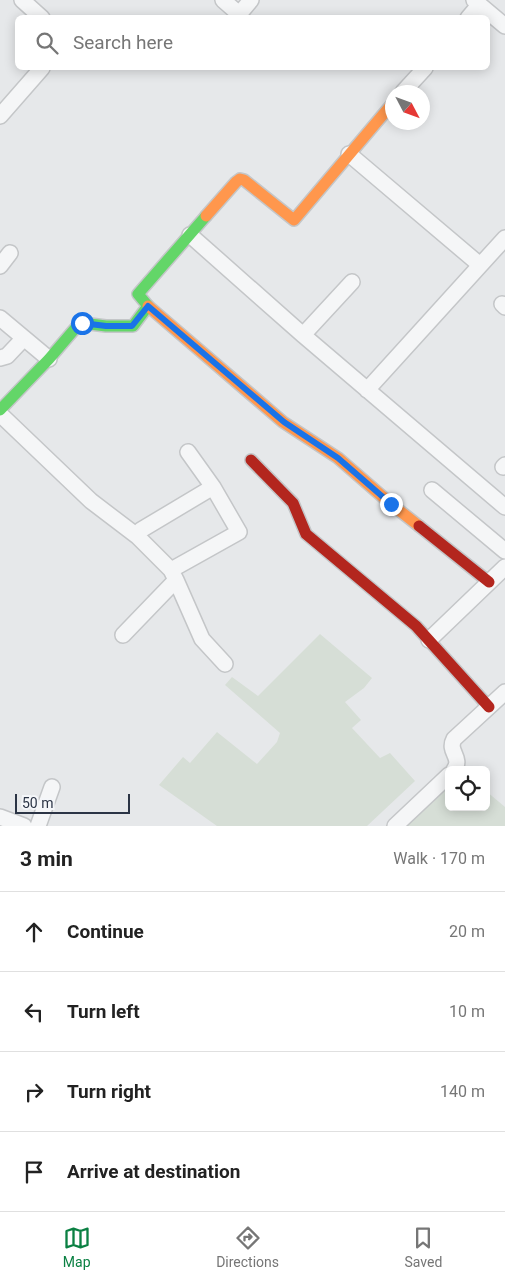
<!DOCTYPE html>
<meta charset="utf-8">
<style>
:root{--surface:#fff;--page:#f6f6f6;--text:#222;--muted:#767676;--line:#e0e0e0;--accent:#0b8043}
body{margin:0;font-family:Roboto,sans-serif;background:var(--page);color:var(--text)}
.controls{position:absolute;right:15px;bottom:15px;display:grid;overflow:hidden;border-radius:8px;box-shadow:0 2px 12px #0003}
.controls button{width:45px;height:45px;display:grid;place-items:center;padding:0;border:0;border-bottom:1px solid var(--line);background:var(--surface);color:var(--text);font:25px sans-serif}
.compass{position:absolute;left:385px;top:85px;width:45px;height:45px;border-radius:50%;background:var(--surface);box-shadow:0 2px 12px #0003;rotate:131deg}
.scale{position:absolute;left:15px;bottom:12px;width:115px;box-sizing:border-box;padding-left:5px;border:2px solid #2b3445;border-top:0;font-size:14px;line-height:18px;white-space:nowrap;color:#2b3445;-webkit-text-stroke:4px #f4f6f9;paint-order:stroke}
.stop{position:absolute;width:15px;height:15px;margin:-11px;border:4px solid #1a73e8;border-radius:50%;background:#fff}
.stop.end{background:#1a73e8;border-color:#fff;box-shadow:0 1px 5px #0008}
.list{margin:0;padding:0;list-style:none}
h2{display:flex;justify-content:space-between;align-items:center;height:65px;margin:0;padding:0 20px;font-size:21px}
h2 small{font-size:16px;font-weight:400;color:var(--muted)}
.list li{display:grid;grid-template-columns:32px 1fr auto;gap:15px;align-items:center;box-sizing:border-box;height:80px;padding:0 20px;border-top:1px solid var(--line)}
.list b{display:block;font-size:19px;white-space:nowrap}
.list em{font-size:16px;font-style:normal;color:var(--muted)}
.icon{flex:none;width:28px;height:28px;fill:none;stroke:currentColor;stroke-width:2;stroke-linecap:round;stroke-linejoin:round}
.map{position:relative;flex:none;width:505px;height:826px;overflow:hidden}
.search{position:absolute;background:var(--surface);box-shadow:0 2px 12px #0003;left:15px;right:15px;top:15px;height:55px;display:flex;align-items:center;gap:12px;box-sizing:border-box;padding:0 18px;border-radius:8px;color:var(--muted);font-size:19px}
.sheet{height:385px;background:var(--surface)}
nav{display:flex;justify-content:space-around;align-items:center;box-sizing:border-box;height:70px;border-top:1px solid var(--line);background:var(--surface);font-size:14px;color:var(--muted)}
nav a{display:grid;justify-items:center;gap:2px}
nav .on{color:var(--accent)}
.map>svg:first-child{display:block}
.green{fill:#d6ded6}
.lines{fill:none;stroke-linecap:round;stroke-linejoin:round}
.street-casing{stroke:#c4c6c8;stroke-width:18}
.fast-casing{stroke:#c4c6c8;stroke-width:14}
.slow-casing{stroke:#c4c6c8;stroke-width:14}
.jam-casing{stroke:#c4c6c8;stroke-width:14}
.street{stroke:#f5f6f7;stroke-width:15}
.fast{stroke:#63d668;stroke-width:11}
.slow{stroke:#ff974d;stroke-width:11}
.jam{stroke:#b3261e;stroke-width:11}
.route{stroke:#1a73e8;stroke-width:6}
</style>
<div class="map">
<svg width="505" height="826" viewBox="0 0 505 826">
<rect width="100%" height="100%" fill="#e6e8ea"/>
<path class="green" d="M 320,634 L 372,678 L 364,688 L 345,702 L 361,720 L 352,728 L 380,758 L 390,753 L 415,781 L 367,826 L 217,826 L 159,785 L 183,757 L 190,763 L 217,732 L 257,764 L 277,742 L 280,733 L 225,685 L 232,677 L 258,696 Z
M 449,785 L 449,807 L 486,807 L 486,791 L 505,807 L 505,826 L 406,826 Z"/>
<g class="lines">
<defs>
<path id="street" d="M 22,0 L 42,18
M 223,0 L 239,14
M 474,0 L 505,26
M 236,18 L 251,0
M 468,18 L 479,5
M 403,92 L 425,68
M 0,116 L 42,68
M 349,154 L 480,265
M 190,235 L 303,335 L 505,507
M 0,266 L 10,253
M 502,304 L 505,307
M 0,318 L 49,359
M 303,335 L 352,282
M 0,358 L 7,356 L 24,338
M 367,390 L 505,238
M 0,414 L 91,501 L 137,536 L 171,570 L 176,580 L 123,635
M 503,467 L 505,465
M 432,490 L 505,551
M 137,536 L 141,530 L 213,487
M 171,570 L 239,532 L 213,487 L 188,452
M 176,580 L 202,639 L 225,664
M 429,640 L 505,567
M 454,770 C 463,757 447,752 454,739 L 505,692
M 0,817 L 24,826
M 38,826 L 52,787
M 395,826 L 449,775"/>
<path id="fast" d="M 0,410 L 49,359 L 79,324 L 82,323 L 106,326 L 133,326 L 148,306 L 138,294 L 206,216"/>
<path id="slow" d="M 206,216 L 236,182 L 240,179 L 244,180 L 294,220 L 392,104
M 148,306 L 283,422 L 338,458 L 391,504 L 419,526"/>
<path id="jam" d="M 251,460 L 293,503 L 306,534 L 416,626 L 489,707
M 419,526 L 489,582"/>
</defs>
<use href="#street" class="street-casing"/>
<use href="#fast" class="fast-casing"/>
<use href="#slow" class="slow-casing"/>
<use href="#jam" class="jam-casing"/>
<use href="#street" class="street"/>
<use href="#fast" class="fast"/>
<use href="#slow" class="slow"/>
<use href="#jam" class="jam"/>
</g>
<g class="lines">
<path class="route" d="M 82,323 L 106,326 L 132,326 L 148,306 L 284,422 L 338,458 L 391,504"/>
</g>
</svg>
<div class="controls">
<button><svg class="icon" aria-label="locate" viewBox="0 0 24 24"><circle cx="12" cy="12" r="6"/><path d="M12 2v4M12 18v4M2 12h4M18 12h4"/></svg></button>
</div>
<svg class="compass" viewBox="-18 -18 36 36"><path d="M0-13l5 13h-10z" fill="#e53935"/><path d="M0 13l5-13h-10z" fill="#767676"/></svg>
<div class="scale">50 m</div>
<div class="stop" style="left:82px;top:323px"></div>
<div class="stop end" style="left:391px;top:504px"></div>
<div class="search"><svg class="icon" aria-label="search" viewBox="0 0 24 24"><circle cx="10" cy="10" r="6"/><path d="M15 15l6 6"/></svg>Search here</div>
</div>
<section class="sheet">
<h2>3 min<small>Walk · 170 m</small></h2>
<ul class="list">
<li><svg class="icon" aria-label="ahead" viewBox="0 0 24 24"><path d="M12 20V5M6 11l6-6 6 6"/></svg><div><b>Continue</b></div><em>20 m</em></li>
<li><svg class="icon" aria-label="left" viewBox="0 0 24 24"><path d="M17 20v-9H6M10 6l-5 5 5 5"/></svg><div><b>Turn left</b></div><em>10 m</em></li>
<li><svg class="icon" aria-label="right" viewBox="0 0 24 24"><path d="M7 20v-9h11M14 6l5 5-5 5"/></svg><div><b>Turn right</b></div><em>140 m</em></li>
<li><svg class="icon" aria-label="arrive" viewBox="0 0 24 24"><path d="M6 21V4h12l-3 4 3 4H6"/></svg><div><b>Arrive at destination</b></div></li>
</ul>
</section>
<nav>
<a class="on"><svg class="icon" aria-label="map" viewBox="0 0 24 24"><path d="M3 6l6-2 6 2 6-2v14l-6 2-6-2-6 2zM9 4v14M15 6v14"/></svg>Map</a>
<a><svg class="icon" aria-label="directions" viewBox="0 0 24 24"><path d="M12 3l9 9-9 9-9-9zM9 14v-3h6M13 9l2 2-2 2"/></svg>Directions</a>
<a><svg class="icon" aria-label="saved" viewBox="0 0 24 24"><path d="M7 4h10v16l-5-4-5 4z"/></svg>Saved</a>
</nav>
